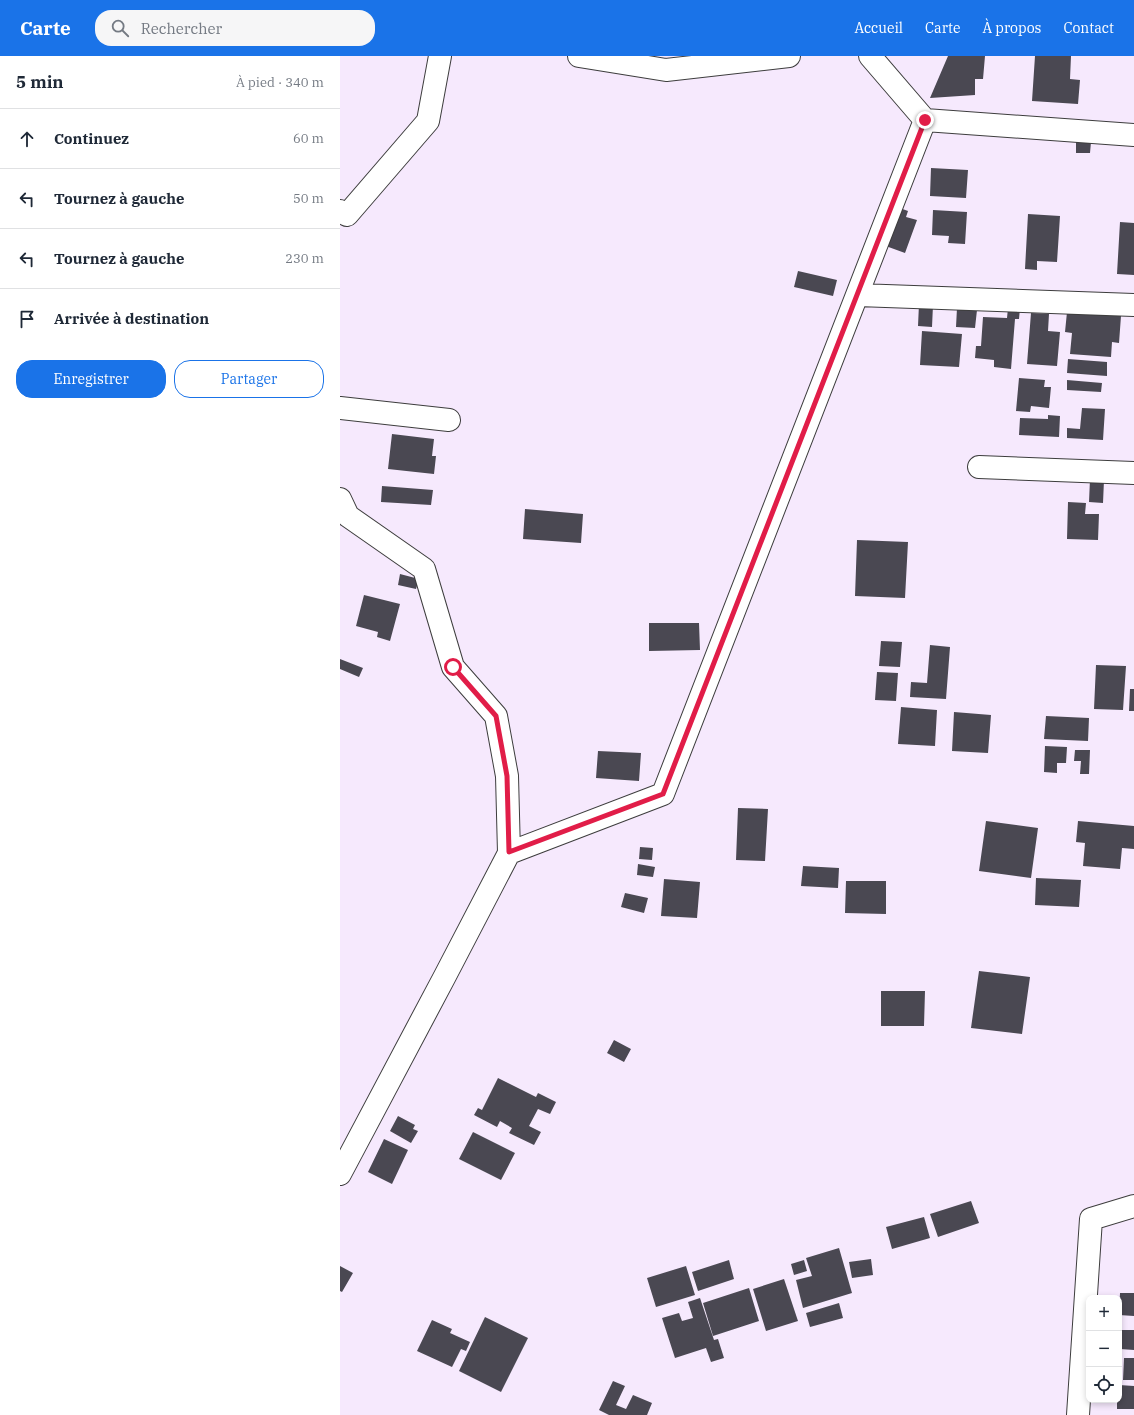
<!DOCTYPE html>
<html lang="fr">
<meta charset="utf-8">
<style>
:root{--surface:#fff;--page:#f6f6f7;--text:#1f2937;--muted:#747a83;--line:#e0e1e3;--accent:#1a73e8}
body{margin:0;font-family:"IBM Plex Serif",serif;background:var(--page);color:var(--text)}
.controls{position:absolute;right:12px;bottom:12px;display:grid;overflow:hidden;border-radius:8px;box-shadow:0 2px 6px #0003}
.controls button{width:36px;height:36px;display:grid;place-items:center;padding:0;border:0;border-bottom:1px solid var(--line);background:var(--surface);color:var(--text);font:20px sans-serif}
.stop{position:absolute;width:12px;height:12px;margin:-9px;border:3px solid #e11d48;border-radius:50%;background:#fff}
.stop.end{background:#e11d48;border-color:#fff;box-shadow:0 1px 4px #0008}
.list{margin:0;padding:0;list-style:none}
h2{display:flex;justify-content:space-between;align-items:center;height:52px;margin:0;padding:0 16px;font-size:17px}
h2 small{font-size:13px;font-weight:400;color:var(--muted)}
.list li{display:grid;grid-template-columns:26px 1fr auto;gap:12px;align-items:center;box-sizing:border-box;height:60px;padding:0 16px;border-top:1px solid var(--line)}
.list b{display:block;font-size:15px;white-space:nowrap}
.list em{font-size:13px;font-style:normal;color:var(--muted)}
.actions{display:flex;gap:8px;padding:12px 16px}
.actions a{flex:1;padding:9px 0;border:1px solid var(--accent);border-radius:16px;text-align:center;font-size:14px;color:var(--accent)}
.actions .main{background:var(--accent);color:#fff}
.icon{flex:none;width:22px;height:22px;fill:none;stroke:currentColor;stroke-width:2;stroke-linecap:round;stroke-linejoin:round}
.map{position:relative;flex:none;width:794px;height:1359px;overflow:hidden}
header{display:flex;align-items:center;gap:24px;box-sizing:border-box;height:56px;padding:0 20px;background:var(--accent);color:#fff}
header strong{font-size:19px}
nav{display:flex;gap:22px;margin-inline-start:auto;font-size:14px}
.search{width:280px;height:36px;background:var(--page);display:flex;align-items:center;gap:10px;box-sizing:border-box;padding:0 14px;border-radius:16px;color:var(--muted);font-size:15px}
main{display:flex}
aside{flex:1;background:var(--surface)}
.map>svg:first-child{display:block}
.building{fill:#4a4852}
.lines{fill:none;stroke-linecap:round;stroke-linejoin:round}
.street-casing{stroke:#3d3d3d;stroke-width:24}
.street{stroke:#fff;stroke-width:22}
.route{stroke:#e11d48;stroke-width:5}
</style>
<header>
<strong>Carte</strong>
<div class="search"><svg class="icon" aria-label="search" viewBox="0 0 24 24"><circle cx="10" cy="10" r="6"/><path d="M15 15l6 6"/></svg>Rechercher</div>
<nav><a>Accueil</a><a>Carte</a><a>À propos</a><a>Contact</a></nav>
</header>
<main>
<aside>
<h2>5 min<small>À pied · 340 m</small></h2>
<ul class="list">
<li><svg class="icon" aria-label="ahead" viewBox="0 0 24 24"><path d="M12 20V5M6 11l6-6 6 6"/></svg><div><b>Continuez</b></div><em>60 m</em></li>
<li><svg class="icon" aria-label="left" viewBox="0 0 24 24"><path d="M17 20v-9H6M10 6l-5 5 5 5"/></svg><div><b>Tournez à gauche</b></div><em>50 m</em></li>
<li><svg class="icon" aria-label="left" viewBox="0 0 24 24"><path d="M17 20v-9H6M10 6l-5 5 5 5"/></svg><div><b>Tournez à gauche</b></div><em>230 m</em></li>
<li><svg class="icon" aria-label="arrive" viewBox="0 0 24 24"><path d="M6 21V4h12l-3 4 3 4H6"/></svg><div><b>Arrivée à destination</b></div></li>
</ul>
<div class="actions"><a class="main">Enregistrer</a><a>Partager</a></div>
</aside>
<div class="map">
<svg width="794" height="1359" viewBox="0 0 794 1359">
<rect width="100%" height="100%" fill="#f6e9fd"/>
<path class="building" d="M 608,0 L 645,0 L 643,23 L 635,23 L 635,39 L 590,42 Z
M 695,0 L 731,0 L 730,23 L 740,24 L 738,48 L 692,45 Z
M 736,86 L 751,86 L 750,97 L 736,97 Z
M 591,112 L 628,114 L 626,142 L 590,140 Z
M 557,151 L 568,155 L 566,161 L 577,164 L 565,197 L 543,189 Z
M 593,154 L 627,156 L 625,188 L 608,187 L 609,180 L 592,179 Z
M 688,158 L 720,160 L 717,206 L 697,205 L 697,214 L 685,213 Z
M 780,166 L 794,167 L 794,219 L 777,218 Z
M 458,215 L 497,224 L 493,240 L 454,231 Z
M 579,248 L 593,249 L 592,271 L 578,270 Z
M 617,252 L 637,254 L 635,272 L 616,271 Z
M 668,252 L 680,252 L 679,263 L 675,263 L 671,313 L 654,311 L 654,304 L 635,302 L 636,290 L 641,290 L 643,261 L 667,262 Z
M 727,256 L 781,260 L 779,287 L 772,286 L 771,301 L 730,298 L 732,277 L 725,276 Z
M 691,257 L 709,258 L 708,275 L 720,276 L 717,310 L 687,308 Z
M 582,275 L 622,278 L 619,311 L 580,309 Z
M 728,303 L 767,306 L 767,320 L 727,317 Z
M 679,322 L 705,324 L 704,331 L 711,331 L 709,352 L 691,350 L 690,356 L 676,355 Z
M 727,324 L 762,327 L 761,336 L 727,334 Z
M 742,352 L 765,353 L 763,384 L 727,382 L 727,372 L 740,373 Z
M 708,359 L 720,360 L 719,381 L 679,379 L 680,362 L 708,363 Z
M 52,378 L 94,383 L 92,400 L 96,400 L 94,418 L 48,413 Z
M 750,423 L 764,424 L 763,447 L 749,446 Z
M 42,430 L 93,434 L 91,449 L 41,446 Z
M 728,446 L 746,447 L 745,458 L 759,458 L 758,484 L 727,483 Z
M 185,453 L 243,458 L 241,487 L 183,483 Z
M 517,484 L 568,486 L 565,542 L 515,540 Z
M 60,518 L 79,523 L 76,533 L 58,529 Z
M 24,539 L 60,548 L 50,585 L 37,581 L 38,576 L 16,570 Z
M 309,567 L 359,567 L 360,594 L 309,595 Z
M 541,585 L 562,586 L 560,611 L 539,610 Z
M 590,589 L 610,591 L 606,643 L 570,641 L 571,626 L 587,627 Z
M 0,603 L 23,612 L 19,621 L 0,613 Z
M 756,609 L 786,610 L 783,654 L 754,653 Z
M 537,616 L 558,617 L 556,645 L 535,644 Z
M 790,633 L 794,633 L 794,655 L 789,655 Z
M 561,651 L 597,654 L 595,690 L 558,688 Z
M 614,656 L 651,659 L 648,697 L 612,695 Z
M 706,660 L 749,662 L 748,685 L 704,683 Z
M 705,690 L 727,691 L 726,707 L 717,707 L 717,717 L 704,716 Z
M 735,694 L 750,694 L 749,718 L 740,718 L 741,705 L 734,705 Z
M 258,695 L 301,697 L 299,725 L 256,722 Z
M 398,752 L 428,753 L 425,805 L 396,804 Z
M 646,765 L 698,772 L 691,822 L 639,815 Z
M 738,765 L 794,770 L 794,793 L 782,792 L 780,813 L 743,810 L 745,787 L 736,786 Z
M 300,791 L 313,792 L 312,804 L 299,803 Z
M 298,808 L 315,811 L 313,821 L 297,819 Z
M 463,810 L 499,812 L 498,832 L 461,830 Z
M 696,822 L 741,824 L 739,851 L 695,849 Z
M 324,823 L 360,826 L 357,862 L 321,860 Z
M 506,825 L 546,825 L 546,858 L 505,857 Z
M 285,837 L 308,842 L 304,857 L 281,851 Z
M 639,915 L 690,921 L 682,978 L 631,972 Z
M 541,935 L 585,935 L 584,970 L 541,970 Z
M 274,984 L 291,993 L 284,1006 L 267,997 Z
M 158,1022 L 196,1041 L 198,1037 L 216,1046 L 210,1058 L 198,1053 L 189,1070 L 201,1076 L 194,1089 L 169,1077 L 172,1072 L 160,1065 L 157,1071 L 134,1059 L 138,1052 L 142,1054 Z
M 58,1060 L 75,1069 L 73,1073 L 78,1075 L 71,1087 L 50,1075 Z
M 133,1076 L 175,1097 L 161,1124 L 119,1103 Z
M 44,1083 L 68,1094 L 52,1128 L 28,1116 Z
M 631,1145 L 639,1167 L 598,1181 L 590,1158 Z
M 584,1161 L 590,1182 L 552,1193 L 546,1171 Z
M 499,1192 L 512,1237 L 463,1252 L 456,1224 L 472,1220 L 466,1202 Z
M 531,1203 L 533,1219 L 512,1222 L 509,1206 Z
M 389,1204 L 394,1223 L 358,1235 L 352,1216 Z
M 464,1204 L 467,1215 L 454,1219 L 451,1208 Z
M 0,1210 L 13,1217 L 2,1236 L 0,1235 Z
M 346,1210 L 355,1239 L 316,1251 L 307,1222 Z
M 444,1223 L 458,1265 L 426,1275 L 413,1233 Z
M 409,1232 L 419,1265 L 373,1280 L 363,1247 Z
M 780,1237 L 794,1237 L 794,1260 L 779,1259 Z
M 360,1242 L 374,1284 L 378,1283 L 384,1302 L 371,1306 L 366,1292 L 335,1302 L 322,1262 L 339,1257 L 342,1265 L 353,1262 L 348,1246 Z
M 499,1247 L 503,1262 L 470,1271 L 466,1257 Z
M 145,1261 L 188,1282 L 161,1336 L 119,1315 Z
M 92,1264 L 112,1273 L 110,1277 L 130,1286 L 126,1295 L 121,1293 L 112,1311 L 77,1295 Z
M 781,1274 L 794,1274 L 794,1294 L 780,1293 Z
M 784,1302 L 794,1302 L 794,1324 L 783,1324 Z
M 273,1325 L 285,1330 L 276,1349 L 286,1353 L 293,1339 L 312,1347 L 307,1359 L 269,1359 L 259,1354 Z
M 779,1329 L 794,1330 L 794,1353 L 777,1353 L 777,1344 L 779,1344 Z"/>
<g class="lines">
<defs>
<path id="street" d="M 239,0 L 326,14 L 449,0
M 585,64 L 794,79
M 0,155 L 7,159 L 88,65 L 100,0
M 518,239 L 794,249
M 0,352 L 109,364
M 639,411 L 794,417
M 0,443 L 8,460 L 84,513 L 113,611 L 156,660 L 167,720 L 169,797
M 0,1118 L 105,920 L 169,797 L 323,738 L 585,64 L 530,0
M 738,1359 L 751,1163 L 794,1150"/>
</defs>
<use href="#street" class="street-casing"/>
<use href="#street" class="street"/>
</g>
<g class="lines">
<path class="route" d="M 113,611 L 156,660 L 167,720 L 169,796 L 323,738 L 585,64"/>
</g>
</svg>
<div class="controls">
<button>+</button>
<button>−</button>
<button><svg class="icon" aria-label="locate" viewBox="0 0 24 24"><circle cx="12" cy="12" r="6"/><path d="M12 2v4M12 18v4M2 12h4M18 12h4"/></svg></button>
</div>
<div class="stop" style="left:113px;top:611px"></div>
<div class="stop end" style="left:585px;top:64px"></div>
</div>
</main>
